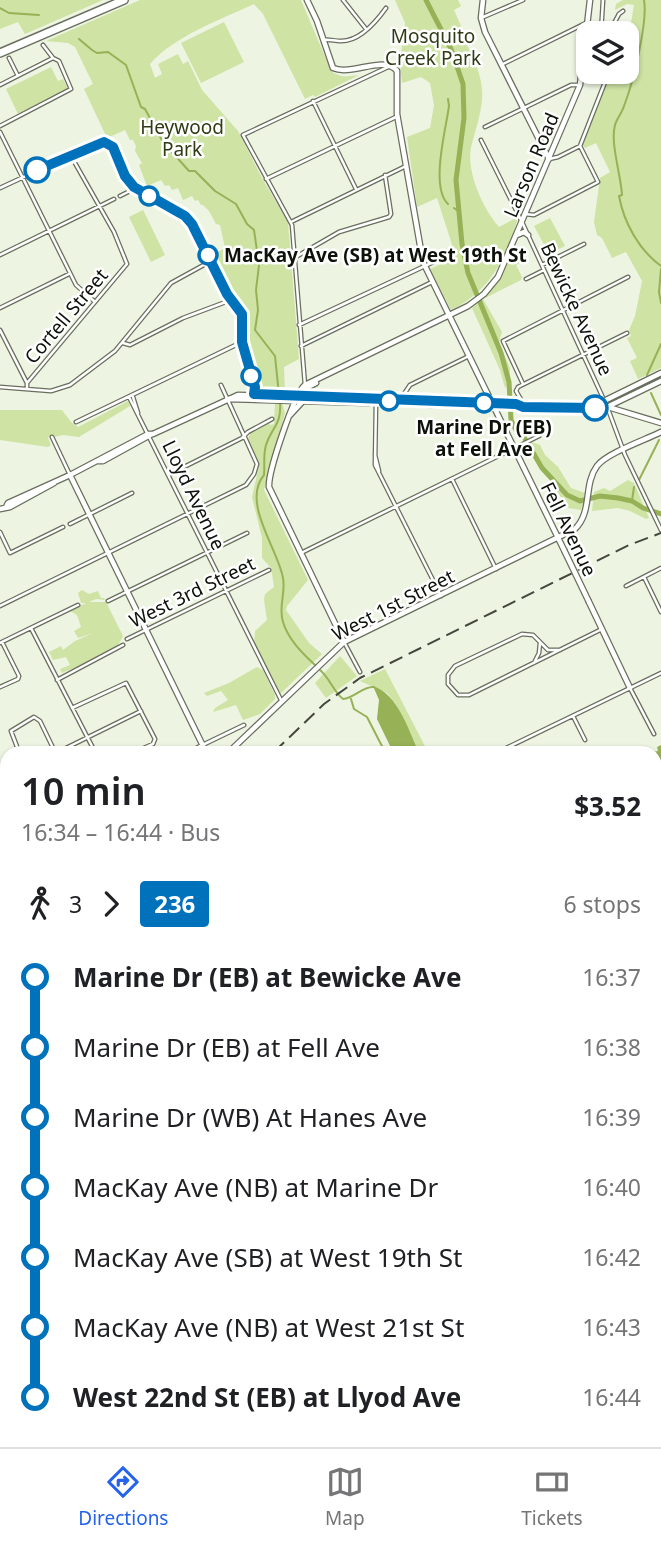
<!DOCTYPE html>
<html lang="en">
<head>
<meta charset="utf-8">
<style>
	body { margin:0; font-family:"Noto Sans",sans-serif; background:#f6f6f6; color:#202124; height:100vh; display:flex; flex-direction:column; font-size:26px; white-space:nowrap }
	* { box-sizing:border-box; margin:0 }
	p { font-size:23px; color:#757577 }
	.icon { flex:none; width:38px; height:38px; fill:none; stroke:currentColor; stroke-width:2; stroke-linecap:round; stroke-linejoin:round }
	.map { position:relative; flex:1; overflow:hidden }
	.panel { position:absolute; left:0px; top:746px; width:662px; height:702px; display:flex; flex-direction:column; background:#fff; border-radius:21px 21px 0 0; box-shadow:0 2px 5px #0004 }
	.panel>* { flex:none }
	.badge { padding:0 14px; border-radius:5px; font-size:24px; line-height:46px }
	.fabs { position:absolute; left:576px; top:21px; display:grid; gap:14px }
	.fabs a { display:grid; place-items:center; width:63px; height:63px; border-radius:14px; background:#fff; box-shadow:0 2px 5px #0004; font-size:35px }
	.map>.badge { position:absolute; translate:-50% -50%; box-shadow:0 0 0 4px #fff }
	.legs { display:flex; align-items:center; gap:10px; height:77px; padding:0 21px; font-size:23px }
	.legs p { margin-inline-start:auto }
	.head { display:flex; align-items:center; justify-content:space-between; height:119px; padding:0 21px }
	h1 { font-size:38px; font-weight:600; line-height:52px }
	ul { padding:0 21px; list-style:none }
	li { display:flex; align-items:center; gap:24px; height:70px; font-size:26px }
	li i { display:grid; place-items:center; width:10px; height:100%; margin:0 9px; background:currentColor }
	li i::after { content:''; width:18px; height:18px; margin:-9px; border:5px solid; border-radius:50%; background:#fff }
	li p { margin-inline-start:auto }
	li:first-child i { background:linear-gradient(#0000 50%,currentColor 0) }
	li:last-child i { background:linear-gradient(currentColor 50%,#0000 0) }
	.dock { display:flex; justify-content:space-around; align-items:center; height:98px; border-top:2px solid #e0e0e0; background:#fff; font-size:19px; color:#757577 }
	.dock a { display:grid; justify-items:center; gap:4px }
	.dock .on { color:#2563eb }
	.map>svg:first-child { display:block }
</style>
</head>
<body>
<div class="map">
<svg width="661" height="1447" viewBox="0 0 661 1447">
	<rect width="100%" height="100%" fill="#edf4e1"/>
	<path fill="#cee3a4" d="M 0,0 L 103,0 L 25,34 L 18,22 L 0,29 Z
		M 140,0 L 301,0 L 331,71 C 342,79 348,76 359,75 L 315,97 L 313,95 L 305,99 L 263,14 L 254,4 C 222,19 174,36 150,64 L 155,78 L 162,74 L 158,64 L 178,54 L 183,64 L 188,61 L 202,90 L 238,131 L 262,178 L 288,222 L 299,359 L 284,367 L 285,393 L 262,392 L 259,390 L 245,345 L 243,313 L 228,291 L 213,255 L 225,248 L 220,225 L 216,224 L 209,211 L 203,205 L 201,205 L 198,200 L 195,201 L 192,196 L 183,200 L 178,188 L 172,190 L 169,185 L 165,186 L 161,180 L 147,186 L 139,165 L 142,163 L 135,151 L 136,146 L 133,140 L 130,140 L 125,130 L 107,138 L 84,89 L 93,84 L 75,47 L 68,43 L 46,41 Z
		M 395,0 L 458,0 L 461,6 L 454,10 L 461,26 L 459,29 C 468,48 480,67 482,89 C 484,105 475,132 471,147 C 466,172 483,209 499,227 L 516,218 L 517,221 C 506,259 488,293 451,310 L 430,269 L 456,257 L 437,198 L 417,207 L 407,137 L 430,128 L 434,105 L 430,83 L 421,77 L 402,83 L 400,62 L 405,23 Z
		M 623,0 L 661,0 L 661,368 L 638,379 L 630,361 L 637,358 L 627,338 L 631,336 L 629,330 L 635,316 L 642,281 L 626,252 L 612,258 L 602,238 L 597,235 L 594,222 L 600,178 L 610,172 L 596,143 L 585,148 L 582,144 L 611,72 L 626,72 L 626,33 L 611,33 L 618,21 L 631,23 L 634,5 L 627,4 L 615,10 L 616,4 Z
		M 224,22 L 244,62 L 201,83 L 181,43 Z
		M 51,67 L 58,81 L 63,79 L 68,89 L 18,114 L 6,89 Z
		M 143,210 L 165,255 L 151,262 L 129,217 Z
		M 550,218 L 565,246 L 549,254 L 534,226 Z
		M 516,246 L 523,261 L 516,265 L 522,277 L 521,280 L 485,298 L 501,277 Z
		M 483,299 L 502,332 L 499,342 L 510,368 L 510,382 L 505,388 L 500,370 L 472,308 Z
		M 128,401 L 130,406 L 79,437 L 63,435 L 54,437 L 50,435 L 48,438 L 51,445 L 48,447 L 0,440 L 0,410 L 62,410 L 71,422 L 78,427 Z
		M 275,403 L 282,403 L 285,413 L 264,490 L 308,580 L 287,606 L 286,610 L 309,643 L 322,654 L 280,694 L 254,645 L 255,631 L 267,620 L 264,600 L 265,594 L 274,587 L 271,568 L 262,558 L 262,538 L 252,497 L 259,466 L 248,438 L 251,432 L 269,423 L 270,425 L 274,424 Z
		M 532,442 L 540,445 L 545,455 L 558,467 L 571,488 L 585,493 L 581,510 L 568,508 L 526,444 Z
		M 628,480 L 634,483 L 649,518 L 646,519 L 630,511 L 618,508 L 592,511 L 594,492 L 604,488 L 610,491 Z
		M 82,590 L 89,594 L 98,591 L 101,598 L 104,598 L 105,600 L 96,599 L 89,602 L 106,602 L 123,636 C 114,659 81,664 62,673 L 60,669 L 70,665 L 66,657 L 53,660 L 49,652 L 61,646 L 63,650 L 75,641 L 93,633 L 78,638 L 74,631 L 81,627 L 77,615 L 70,611 L 86,603 L 81,603 L 78,593 Z
		M 340,656 L 357,676 L 326,698 L 315,683 Z
		M 257,667 L 263,670 L 275,695 L 275,699 L 260,714 L 243,720 L 236,705 L 213,712 L 215,708 L 228,700 L 221,691 L 207,696 L 204,693 L 229,683 Z
		M 385,669 L 428,752 L 419,752 L 396,704 L 387,693 L 360,681 Z"/>
	<path fill="#96b156" d="M 373,686 C 399,695 408,730 419,752 L 393,752 L 377,719 L 379,700 Z
		M 661,745 L 661,1447 L 0,1447 L 0,1193 L 7,1188 L 7,1440 L 654,1440 L 653,752 L 658,751 L 657,747 Z"/>
	<g fill="none" stroke-linecap="round" stroke-linejoin="round">
		<path stroke="#96b156" stroke-width="2" d="M 644,0 C 648,22 633,83 624,106 C 622,113 617,118 615,125 C 610,143 621,175 622,195 L 619,196 C 624,223 639,250 661,266
			M 0,8 L 9,13 L 39,15
			M 79,39 L 92,50 L 97,53 L 108,52 L 126,65 L 141,107 L 145,109 L 163,142 L 189,171 L 195,171 L 215,191 L 236,204 L 247,224 L 254,230 L 259,265 L 256,290 L 258,310 L 255,330 L 275,356 L 279,395
			M 448,99 L 449,106 C 446,129 430,187 448,204
			M 454,208 L 458,211
			M 661,269 L 659,292 L 661,303
			M 647,375 L 661,344
			M 651,393 L 661,415
			M 280,400 C 282,426 272,426 266,445 C 263,455 265,464 264,475 C 241,502 278,549 283,578 C 286,593 278,607 283,622 C 288,639 302,653 315,665
			M 639,480 L 659,440
			M 632,501 L 634,487
			M 319,669 C 330,678 333,691 343,699 C 355,698 362,686 374,687
			M 351,699 L 354,709 L 367,717 L 385,752"/>
		<path stroke="#96b156" stroke-width="5" d="M 426,0 L 451,49 L 463,84 L 464,118 L 456,180 L 462,244 L 468,273 L 501,353 L 509,382 L 511,420 L 516,430 L 524,437 L 542,468 L 567,495 L 580,501 L 600,496 L 618,498 L 632,501 L 643,508 L 661,514"/>
		<path stroke="#333e18" stroke-width="2" stroke-dasharray="9 7" stroke-linecap="butt" d="M 0,1376 L 7,1377
			M 532,1440 L 547,1447"/>
		<g stroke="#696e5e" stroke-width="5">
			<path id="street" d="M 343,0 L 366,29
				M 481,18 L 523,0
				M 601,33 L 603,0
				M 609,33 L 619,14 L 623,11
				M 323,40 C 330,39 334,41 340,41 C 359,42 376,22 386,8
				M 9,58 L 18,76
				M 501,65 L 586,23
				M 0,85 L 53,58
				M 313,101 L 356,189
				M 0,126 L 71,89 L 59,61 L 53,58 L 43,45
				M 485,127 L 571,85 L 580,85
				M 0,132 L 76,285 L 95,302
				M 481,140 L 522,222 L 604,400
				M 549,159 L 558,157 L 580,146
				M 266,179 L 398,116
				M 0,188 L 99,142 L 110,144 L 125,176 L 134,187 L 180,213 L 192,224 L 227,294 L 242,314 L 242,342 L 255,387 L 254,395
				M 120,196 L 136,188
				M 525,214 L 534,215 L 598,182 L 580,146 L 609,72
				M 291,222 L 406,166
				M 0,255 L 114,199
				M 294,258 L 339,232 L 389,217 L 391,214 L 385,175
				M 542,265 L 584,244
				M 526,279 L 544,270
				M 0,308 L 69,274
				M 299,325 L 444,257
				M 0,330 L 27,383 L 27,389
				M 123,343 L 130,345 L 183,318 L 231,300
				M 301,346 L 432,282
				M 27,383 L 127,264 L 114,232 L 71,156
				M 523,384 L 503,341 L 628,277
				M 305,385 L 292,225 L 243,135 L 388,67
				M 0,387 L 51,391 L 70,385 L 115,351 L 171,283 L 211,261
				M 129,397 L 281,700
				M 133,397 L 138,413
				M 400,400 L 410,385 L 469,356
				M 376,402 L 375,465 L 441,596
				M 523,403 L 516,391 L 518,387 L 627,333
				M 608,409 L 625,455 L 661,530
				M 76,422 L 242,342
				M 52,437 L 70,475
				M 375,455 L 379,471
				M 168,475 L 242,438 L 248,432 L 272,419
				M 452,479 L 496,569
				M 70,524 L 132,493
				M 0,532 L 10,553 L 63,527
				M 301,553 L 539,436
				M 644,577 L 661,612
				M 626,586 L 661,568
				M 108,601 L 247,533
				M 0,606 L 246,485 L 254,474 L 257,464 L 221,385
				M 31,628 L 95,752
				M 127,639 L 269,570
				M 344,642 L 360,672
				M 0,643 L 78,605
				M 560,650 L 548,650 L 533,635 L 522,634 L 455,666 L 448,675 L 448,684 L 458,695 L 469,695 L 600,630
				M 534,663 L 539,653 L 540,643
				M 57,680 L 123,645
				M 0,687 L 18,679 L 19,676 L 2,642
				M 630,688 L 654,734
				M 72,708 L 126,683 L 155,739 L 153,744 L 135,752
				M 573,716 L 585,740
				M 19,752 L 11,731 L 34,717 L 40,721 L 55,752
				M 58,752 L 141,711
				M 188,752 L 244,725
				M 498,752 L 661,673
				M 0,781 L 7,778
				M 0,787 L 7,801
				M 0,843 L 7,840"/>
		</g>
		<g stroke="#696e5e" stroke-width="7">
			<path id="secondary" d="M 307,0 L 317,21 L 333,68 C 352,76 384,55 397,71 L 397,114 L 423,262 L 564,550
				M 483,0 L 481,18 L 485,32 L 549,159
				M 517,235 L 524,232 L 528,235
				M 298,397 L 306,388 L 316,383
				M 227,399 L 369,403 L 375,401
				M 405,401 L 459,403
				M 517,405 L 523,407 L 607,407 L 661,381
				M 608,407 L 661,423
				M 290,415 L 303,401
				M 98,461 L 103,461 L 152,434
				M 70,475 L 206,752
				M 6,507 L 8,503 L 70,475 L 148,434 L 153,434 L 238,395 L 370,398 L 431,405 L 461,403 L 591,404 L 604,401 L 661,373
				M 0,509 L 10,507 L 54,483
				M 589,602 L 630,688
				M 344,642 L 269,487 C 268,472 294,394 305,385 L 468,306 L 484,294 L 498,277 L 580,85 L 590,0
				M 229,752 L 344,642 L 575,529 C 593,511 583,485 597,466 C 607,453 645,440 661,432
				M 0,897 L 7,894"/>
		</g>
		<g stroke="#696e5e" stroke-width="10">
			<path id="highway" d="M 0,53 L 124,0"/>
		</g>
		<use href="#street" stroke="#fff" stroke-width="2.5"/>
		<use href="#secondary" stroke="#fff" stroke-width="4.5"/>
		<use href="#highway" stroke="#fff" stroke-width="7"/>
		<path stroke="#43473d" stroke-width="2" stroke-dasharray="14 7" stroke-linecap="butt" d="M 274,752 L 324,704 L 360,678 L 629,545 L 661,533
			M 0,961 L 7,958"/>
		<g stroke="#696e5e" stroke-width="7" stroke-linecap="butt">
			<path id="secondary-bridge" d="M 564,550 L 589,602"/>
		</g>
		<use href="#secondary-bridge" stroke="#fff" stroke-width="4.5"/>
	</g>
	<g fill="none" stroke-linecap="round" stroke-linejoin="round">
		<g stroke="#fff" stroke-width="16">
			<path id="line-1" d="M 37,170 L 104,142 L 113,147 L 125,176 L 134,187 L 185,216 L 192,224 L 227,294 L 242,314 L 242,342 L 255,387 L 254,394 L 516,404 L 523,407 L 595,408"/>
		</g>
		<use href="#line-1" stroke="#0072bc" stroke-width="10"/>
	</g>
	<g fill="#fff" stroke="#0072bc" stroke-width="3.5">
		<circle cx="37" cy="170" r="12"/>
		<circle cx="149" cy="196" r="9"/>
		<circle cx="208" cy="255" r="9"/>
		<circle cx="251" cy="376" r="9"/>
		<circle cx="389" cy="401" r="9"/>
		<circle cx="484" cy="403" r="9"/>
		<circle cx="595" cy="408" r="12"/>
	</g>
	<g text-anchor="middle" dominant-baseline="central" stroke-width="5" stroke-linejoin="round" paint-order="stroke">
		<g font-size="19" fill="#303b15" stroke="#fff">
			<text x="433" y="36">Mosquito<tspan x="433" dy="22">Creek Park</tspan></text>
			<text x="182" y="127">Heywood<tspan x="182" dy="22">Park</tspan></text>
		</g>
		<g font-size="19" fill="#0e110a" stroke="#fff">
			<text transform="translate(531 165) rotate(-67)">Larson Road</text>
			<text transform="translate(577 309) rotate(65)">Bewicke Avenue</text>
			<text transform="translate(66 316) rotate(-50)">Cortell Street</text>
			<text transform="translate(194 495) rotate(64)">Lloyd Avenue</text>
			<text transform="translate(569 529) rotate(64)">Fell Avenue</text>
			<text transform="translate(192 592) rotate(-26)">West 3rd Street</text>
			<text transform="translate(393 605) rotate(-27)">West 1st Street</text>
		</g>
		<g font-size="19" font-weight="bold" fill="#0e110a" stroke="#fff" text-anchor="start">
			<text x="224" y="255">MacKay Ave (SB) at West 19th St</text>
			<text x="484" y="427" text-anchor="middle">Marine Dr (EB)<tspan x="484" dy="22">at Fell Ave</tspan></text>
		</g>
	</g>
</svg>
<div class="fabs">
<a><svg class="icon" aria-label="layers" viewBox="0 0 24 24"><path d="M12 4l9 5-9 5-9-5zM3 14l9 5 9-5"/></svg></a>
</div>
<section class="panel">
<div class="head"><div><h1>10 min</h1><p>16:34 – 16:44 · Bus</p></div><b>$3.52</b></div>
<div class="legs"><svg class="icon" aria-label="walk" viewBox="0 0 24 24"><circle cx="13" cy="4" r="2"/><path d="M13 8l-2 6 4 7M11 14l-3 7M7 12l3-4h3l4 4"/></svg>3<svg class="icon" aria-label="forward" viewBox="0 0 24 24"><path d="M9 5l7 7-7 7"/></svg><b class="badge" style="background:#0072bc;color:#fff">236</b><p>6 stops</p></div>
<ul>
<li><i style="color:#0072bc"></i><b>Marine Dr (EB) at Bewicke Ave</b><p>16:37</p></li>
<li><i style="color:#0072bc"></i><span>Marine Dr (EB) at Fell Ave</span><p>16:38</p></li>
<li><i style="color:#0072bc"></i><span>Marine Dr (WB) At Hanes Ave</span><p>16:39</p></li>
<li><i style="color:#0072bc"></i><span>MacKay Ave (NB) at Marine Dr</span><p>16:40</p></li>
<li><i style="color:#0072bc"></i><span>MacKay Ave (SB) at West 19th St</span><p>16:42</p></li>
<li><i style="color:#0072bc"></i><span>MacKay Ave (NB) at West 21st St</span><p>16:43</p></li>
<li><i style="color:#0072bc"></i><b>West 22nd St (EB) at Llyod Ave</b><p>16:44</p></li>
</ul>
</section>
</div>
<nav class="dock">
<a class="on"><svg class="icon" aria-label="directions" viewBox="0 0 24 24"><path d="M12 3l9 9-9 9-9-9zM9 14v-3h6M13 9l2 2-2 2"/></svg>Directions</a>
<a><svg class="icon" aria-label="map" viewBox="0 0 24 24"><path d="M3 6l6-2 6 2 6-2v14l-6 2-6-2-6 2zM9 4v14M15 6v14"/></svg>Map</a>
<a><svg class="icon" aria-label="tickets" viewBox="0 0 24 24"><path d="M3 7h18v10H3zM15 7v10"/></svg>Tickets</a>
</nav>
</body>
</html>
